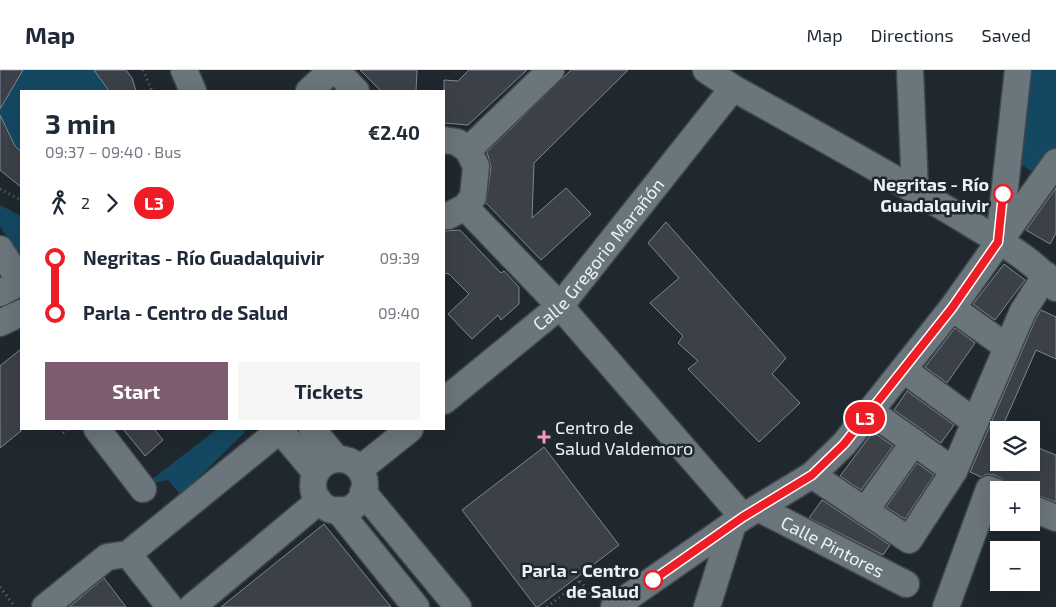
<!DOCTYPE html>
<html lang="en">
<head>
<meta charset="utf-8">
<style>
	body { margin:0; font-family:"Exo 2",sans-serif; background:#f6f6f7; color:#1f2937; height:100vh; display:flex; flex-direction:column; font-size:19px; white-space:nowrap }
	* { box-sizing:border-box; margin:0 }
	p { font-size:16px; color:#747a83 }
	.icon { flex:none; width:28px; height:28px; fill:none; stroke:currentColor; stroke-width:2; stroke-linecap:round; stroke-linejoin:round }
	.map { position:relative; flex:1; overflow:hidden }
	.sheet { position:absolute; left:20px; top:20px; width:425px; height:340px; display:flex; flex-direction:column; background:#fff; border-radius:0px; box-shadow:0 5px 20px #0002 }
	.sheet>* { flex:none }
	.badge { padding:0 10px; border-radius:16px; font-size:18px; line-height:32px }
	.controls { position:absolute; left:990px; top:351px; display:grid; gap:10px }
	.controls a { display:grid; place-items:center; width:50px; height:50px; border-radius:0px; background:#fff; box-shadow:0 5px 20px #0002; font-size:25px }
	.map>.badge { position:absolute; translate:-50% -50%; box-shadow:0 0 0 2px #fff }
	.legs { display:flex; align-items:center; gap:8px; height:55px; padding:0 25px; font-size:16px }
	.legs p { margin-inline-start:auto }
	.head { display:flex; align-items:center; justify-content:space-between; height:85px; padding:0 25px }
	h1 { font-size:28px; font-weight:700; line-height:38px }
	.primary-button { display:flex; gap:10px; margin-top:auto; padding:10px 25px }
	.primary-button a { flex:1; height:58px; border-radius:0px; background:#7d5c70; color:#fff; font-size:20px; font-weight:700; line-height:58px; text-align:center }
	.primary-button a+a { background:#f6f6f7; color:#1f2937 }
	ul { padding:0 25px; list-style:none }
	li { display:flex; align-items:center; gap:18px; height:55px; font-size:19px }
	li i { display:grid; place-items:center; width:8px; height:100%; margin:0 6px; background:currentColor }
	li i::after { content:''; width:12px; height:12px; margin:-6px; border:4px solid; border-radius:50%; background:#fff }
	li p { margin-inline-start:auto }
	li:first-child i { background:linear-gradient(#0000 50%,currentColor 0) }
	li:last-child i { background:linear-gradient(currentColor 50%,#0000 0) }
	header { display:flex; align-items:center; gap:30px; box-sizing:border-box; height:70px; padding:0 25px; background:#fff; border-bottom:1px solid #e0e1e3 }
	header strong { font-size:24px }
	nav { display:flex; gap:28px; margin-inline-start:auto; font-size:18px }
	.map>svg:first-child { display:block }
</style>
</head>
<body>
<header>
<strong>Map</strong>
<nav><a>Map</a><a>Directions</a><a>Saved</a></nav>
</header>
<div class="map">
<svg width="1056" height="537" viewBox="0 0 1056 537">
	<rect width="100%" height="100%" fill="#1f282e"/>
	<path fill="#144862" d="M 0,0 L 126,0 L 132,8 L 136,21 L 21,21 L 21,116 L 0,100 Z
		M 1023,0 L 1056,0 L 1056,85 L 1041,107 L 1012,89 Z
		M 0,135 L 21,146 L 21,182 L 19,183 L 0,157 Z
		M 217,359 L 242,359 L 245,362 L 181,425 L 168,410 L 146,414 Z"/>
	<path fill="#3b4049" stroke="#808791" d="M 0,0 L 23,0 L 0,39 Z
		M 94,0 L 126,0 L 132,8 L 136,21 L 109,21 Z
		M 360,0 L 417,0 L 416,21 L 381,21 Z
		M 469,0 L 527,0 L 468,55 L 444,53 L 444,10 L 458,11 Z
		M 571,0 L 628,0 L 534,93 L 532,148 L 566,118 L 591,144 L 541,190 L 486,133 L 491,97 L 487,82 Z
		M 0,45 L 15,76 L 21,82 L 21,117 L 0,100 Z
		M 1056,118 L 1056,163 L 1050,174 L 1026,160 Z
		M 666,152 L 786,288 L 772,304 L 800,333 L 759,372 L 688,299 L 698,291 L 678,273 L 683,266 L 650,233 L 679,208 L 648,173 Z
		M 460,160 L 501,203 L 504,201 L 519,217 L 519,234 L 501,250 L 498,245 L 472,269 L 448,244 L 469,224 L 449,204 L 444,203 L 444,161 Z
		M 1004,194 L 1025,210 L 995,250 L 973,234 Z
		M 1041,240 L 1056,247 L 1056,289 L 1036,280 L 1001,360 L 999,360 L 999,392 L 1031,392 L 1031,375 L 1056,385 L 1056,432 L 1031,423 L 1031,420 L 1014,420 L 1010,413 L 995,405 L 987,404 L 981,407 L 970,402 L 1036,248 Z
		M 955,258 L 975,273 L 947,313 L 925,297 Z
		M 21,279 L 21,361 L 0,378 L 0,296 Z
		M 907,321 L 954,355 L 941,373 L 894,340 Z
		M 123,359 L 154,359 L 163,370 L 145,386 Z
		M 873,362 L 893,376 L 861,420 L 840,406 Z
		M 544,377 L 619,475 L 538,537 L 536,537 L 462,440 Z
		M 917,393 L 934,405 L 905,449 L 886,437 Z
		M 822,430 L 890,475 L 883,485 L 809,448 Z
		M 324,454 L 391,537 L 221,537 Z
		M 104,508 L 126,537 L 69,537 Z"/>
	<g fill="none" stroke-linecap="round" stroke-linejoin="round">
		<g stroke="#3e474b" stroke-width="29">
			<g id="minor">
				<path d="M 184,0 L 193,21"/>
				<path d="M 336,0 L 356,21"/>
				<path d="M 706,0 L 733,18 C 812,62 891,105 968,152 C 998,171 1034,189 1056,218"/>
				<path d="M 910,0 L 915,120"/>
				<path d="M 309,21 L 332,0"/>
				<path d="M 444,70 L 457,72 L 468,80 L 476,96 L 473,127 L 465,137 L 448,146 L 444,146"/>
				<path d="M 468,80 L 551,0"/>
				<path d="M 465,137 L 560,236 L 743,447"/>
				<path d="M 999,171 L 1018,0"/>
				<path d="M 0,179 L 21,213"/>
				<path d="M 0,223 L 21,212"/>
				<path d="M 952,238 L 1007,277"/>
				<path d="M 0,253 L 21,243"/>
				<path d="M 904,300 L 975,352"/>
				<path id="s1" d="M 444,331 L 560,236 L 733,18"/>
				<path d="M 870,341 L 954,401"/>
				<path d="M 97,359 L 143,419"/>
				<path d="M 279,359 L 316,403"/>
				<path d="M 312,359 L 337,389"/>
				<circle cx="339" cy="415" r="26"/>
				<path d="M 360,399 L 410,359"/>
				<path d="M 812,405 L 909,470 L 954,401 L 1023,241 L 1046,205"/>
				<path d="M 363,422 L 458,537"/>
				<path id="s2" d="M 758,438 L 906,514"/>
				<path d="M 1031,438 L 1056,448"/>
				<path d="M 338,440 L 416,537"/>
				<path d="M 865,441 L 914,372"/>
				<path d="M 128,484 L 170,537"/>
				<path d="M 45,537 L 107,487 L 128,484 L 280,360"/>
				<path d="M 192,537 L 319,431"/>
				<path d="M 614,537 L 743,447 L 812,405 L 844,374 L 952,238 L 1056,92"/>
				<path d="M 707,537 L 733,454"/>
				<path d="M 946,537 L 989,419 L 999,423"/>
			</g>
		</g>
		<path stroke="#646d72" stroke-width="3" stroke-dasharray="1 4" stroke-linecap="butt" d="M 143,0 L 152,21
			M 0,119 L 21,130
			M 63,363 L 68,359
			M 577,507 L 593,528
			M 0,517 L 15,537
			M 547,537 L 580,511"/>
		<use href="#minor" stroke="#6a757c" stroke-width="26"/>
	</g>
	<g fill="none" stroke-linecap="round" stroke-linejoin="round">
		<g stroke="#fff" stroke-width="11">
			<path id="line-1" d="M 653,510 L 743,447 L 812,405 L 844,374 L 952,238 L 998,172 L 1003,124"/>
		</g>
		<use href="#line-1" stroke="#ee1c25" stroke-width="8"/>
	</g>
	<g fill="#fff" stroke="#ee1c25" stroke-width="2.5">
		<circle cx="1003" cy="124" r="9"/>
		<circle cx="653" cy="510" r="9"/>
	</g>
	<path fill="#f09ab6" stroke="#1f282e" stroke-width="2" d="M541.5 359.5h5v5h5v5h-5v5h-5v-5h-5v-5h5z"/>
	<g text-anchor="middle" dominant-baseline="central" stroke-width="5" stroke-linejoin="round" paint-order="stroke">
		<g font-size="18" font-weight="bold" fill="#eaf1f4" stroke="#1f282e" text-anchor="end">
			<text x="989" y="114">Negritas - Río<tspan x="989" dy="21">Guadalquivir</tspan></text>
			<text x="639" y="500">Parla - Centro<tspan x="639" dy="21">de Salud</tspan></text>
		</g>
		<g font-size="18" fill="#eaf1f4" stroke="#1f282e">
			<text stroke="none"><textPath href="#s1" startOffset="214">Calle Gregorio Marañón</textPath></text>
			<text stroke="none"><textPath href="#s2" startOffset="84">Calle Pintores</textPath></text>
		</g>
		<g font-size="18" fill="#eaf1f4" stroke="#1f282e" text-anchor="start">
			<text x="555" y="357">Centro de<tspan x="555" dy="21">Salud Valdemoro</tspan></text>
		</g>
	</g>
</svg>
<div class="controls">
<a><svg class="icon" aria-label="layers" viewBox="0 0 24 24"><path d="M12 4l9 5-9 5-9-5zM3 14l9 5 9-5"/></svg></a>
<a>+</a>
<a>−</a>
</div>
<b class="badge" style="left:865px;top:348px;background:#ee1c25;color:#fff">L3</b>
<section class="sheet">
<div class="head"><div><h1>3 min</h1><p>09:37 – 09:40 · Bus</p></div><b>€2.40</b></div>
<div class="legs"><svg class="icon" aria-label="walk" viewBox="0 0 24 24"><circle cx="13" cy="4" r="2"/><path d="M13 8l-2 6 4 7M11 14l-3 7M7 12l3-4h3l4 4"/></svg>2<svg class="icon" aria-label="forward" viewBox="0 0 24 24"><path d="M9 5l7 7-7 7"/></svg><b class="badge" style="background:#ee1c25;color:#fff">L3</b></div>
<ul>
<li><i style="color:#ee1c25"></i><b>Negritas - Río Guadalquivir</b><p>09:39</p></li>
<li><i style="color:#ee1c25"></i><b>Parla - Centro de Salud</b><p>09:40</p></li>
</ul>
<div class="primary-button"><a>Start</a><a>Tickets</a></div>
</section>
</div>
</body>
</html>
